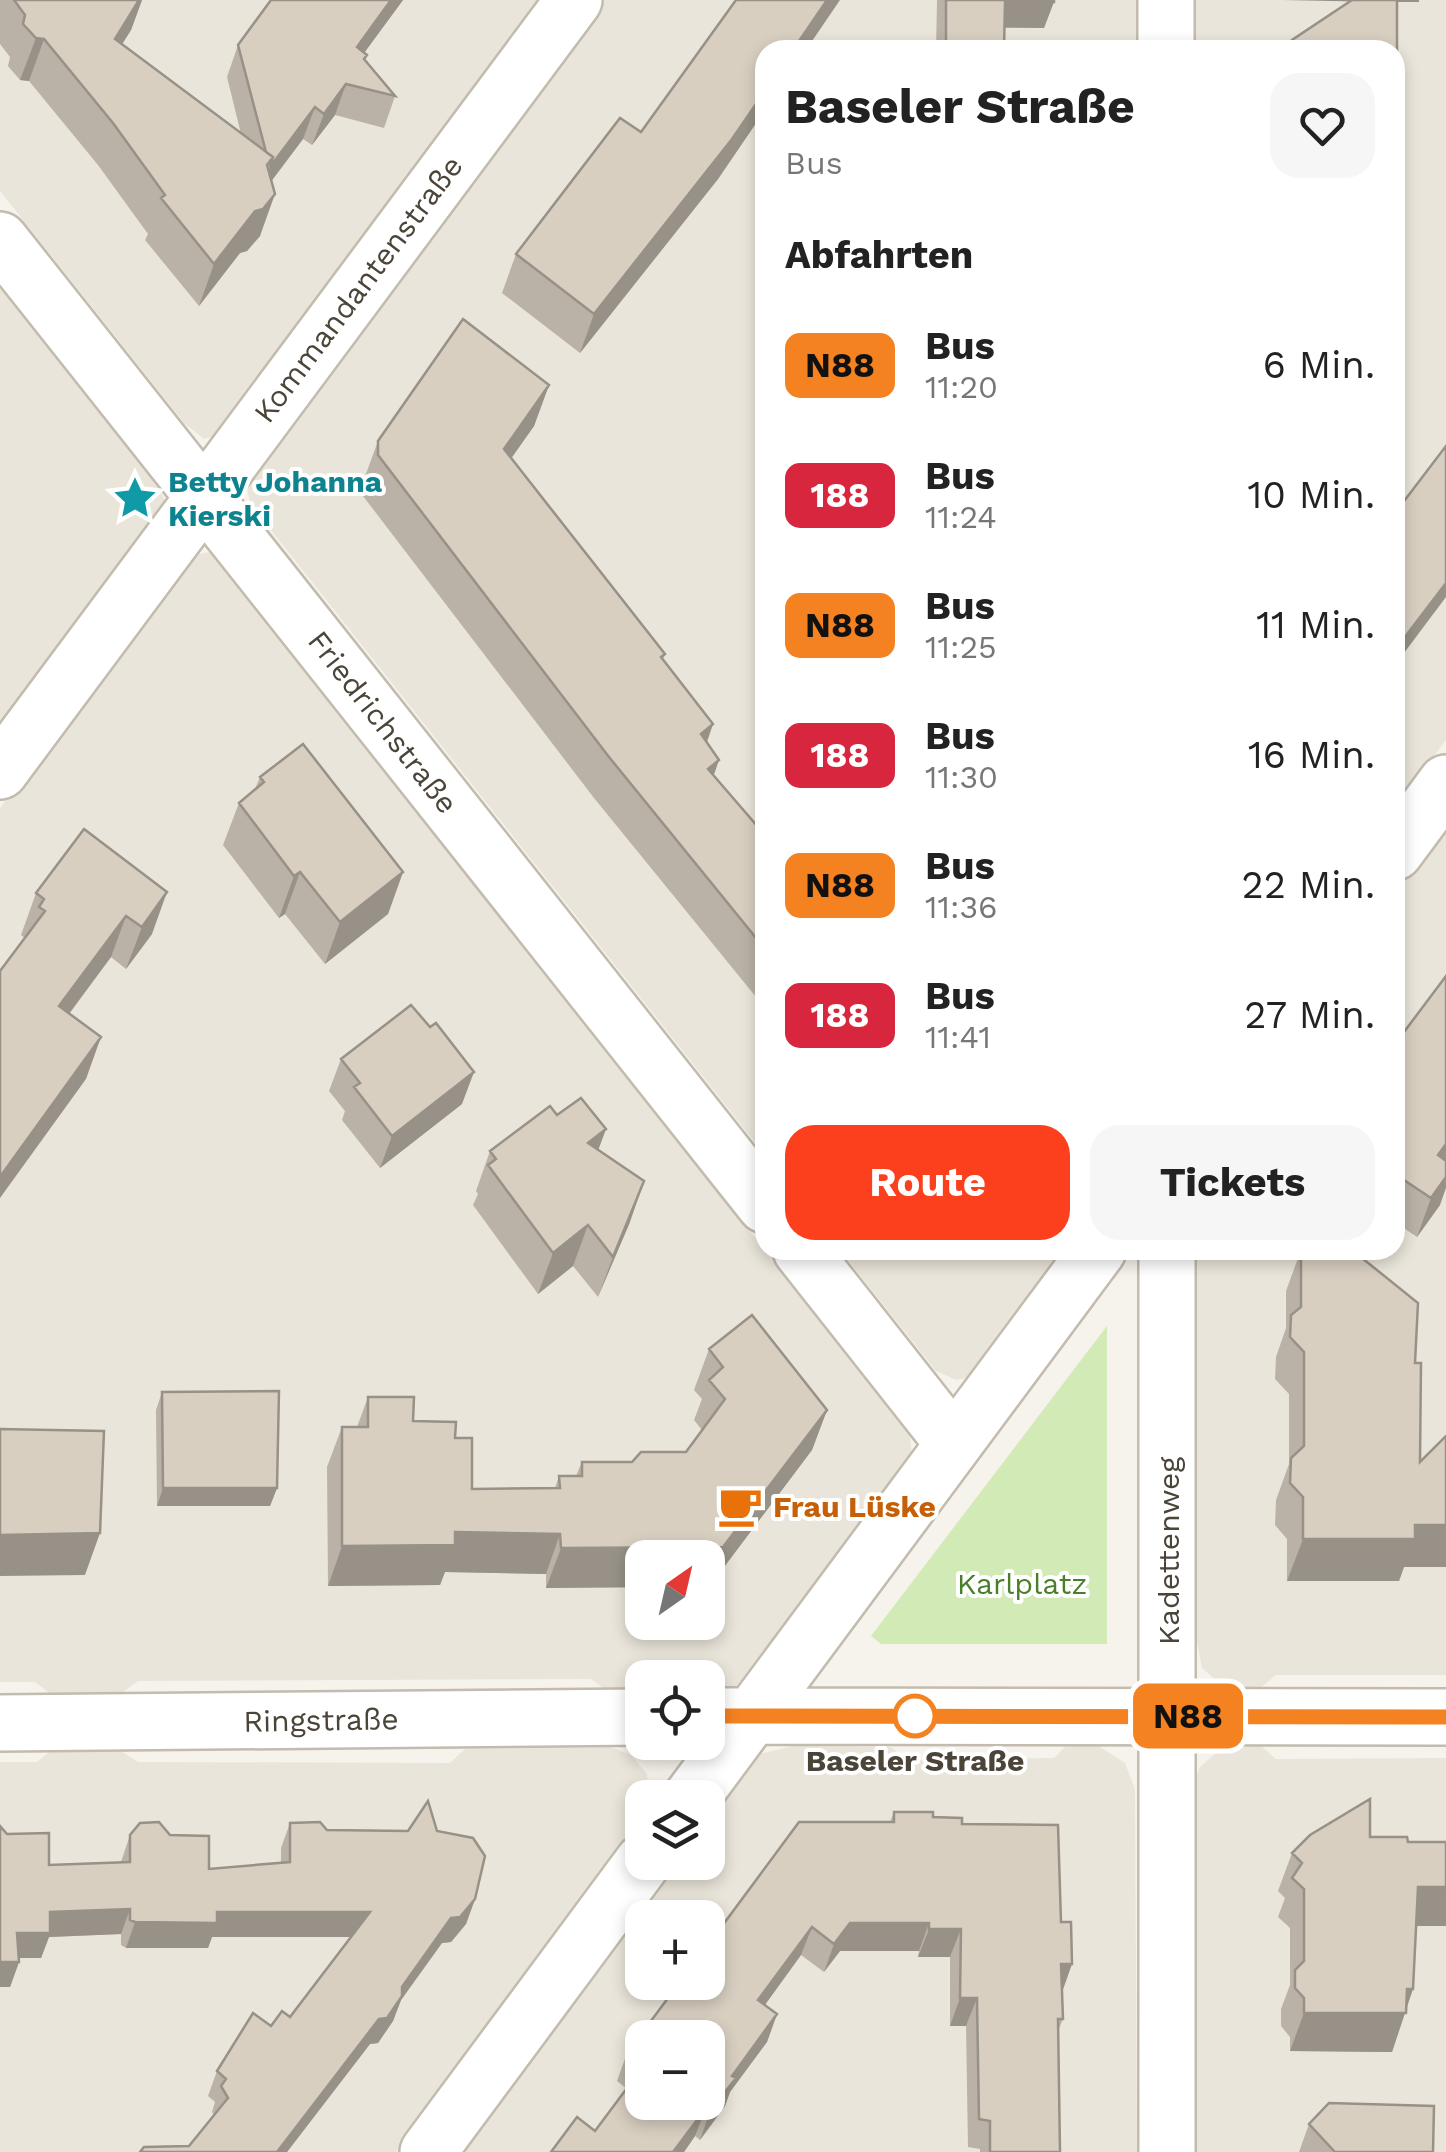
<!DOCTYPE html>
<html lang="de">
<head>
<meta charset="utf-8">
<style>
	body { margin:0; font-family:"Work Sans",sans-serif; background:#f6f6f6; color:#222; height:100vh; display:flex; flex-direction:column; font-size:38px; white-space:nowrap }
	* { box-sizing:border-box; margin:0 }
	p { font-size:32px; color:#767676 }
	.icon { flex:none; width:55px; height:55px; fill:none; stroke:currentColor; stroke-width:2; stroke-linecap:round; stroke-linejoin:round }
	.map { position:relative; flex:1; overflow:hidden }
	.sheet { position:absolute; left:755px; top:40px; width:650px; height:1220px; display:flex; flex-direction:column; background:#fff; border-radius:30px; box-shadow:0 5px 15px #0003 }
	.sheet>* { flex:none }
	.badge { padding:0 20px; border-radius:15px; font-size:35px; line-height:65px }
	.needle { width:65px; rotate:34deg }
	.fabs { position:absolute; left:625px; top:1540px; display:grid; gap:20px }
	.fabs a { display:grid; place-items:center; width:100px; height:100px; border-radius:20px; background:#fff; box-shadow:0 5px 15px #0003; font-size:50px }
	.map>.badge { position:absolute; translate:-50% -50%; box-shadow:0 0 0 5px #fff }
	h2 { padding:0 30px; font-size:38px; line-height:90px }
	.round { display:grid; place-items:center; flex:none; width:105px; height:105px; border-radius:30px; background:#f6f6f6 }
	.overview { display:flex; align-items:center; justify-content:space-between; height:170px; padding:0 30px }
	h1 { font-size:48px; font-weight:700; line-height:75px }
	.action { display:flex; gap:20px; margin-top:auto; padding:20px 30px }
	.action a { flex:1; height:115px; border-radius:30px; background:#fc3f1d; color:#fff; font-size:40px; font-weight:700; line-height:115px; text-align:center }
	.action a+a { background:#f6f6f6; color:#222 }
	ul { padding:0; list-style:none }
	li { display:flex; align-items:center; gap:30px; height:130px; padding:0 30px }
	li div { flex:1 }
	li b { display:block; font-size:38px }
	li em { font-style:normal }
	li .badge { min-width:110px; font-weight:700; text-align:center }
	.map>svg:first-child { display:block }
</style>
</head>
<body>
<div class="map">
<svg width="1446" height="2152" viewBox="0 0 1446 2152">
	<rect width="100%" height="100%" fill="#f6f3ec"/>
	<path fill="#eae5da" fill-rule="evenodd" d="M 0,0 L 544,0 L 222,434 L 204,439 L 184,423 L 0,191 Z
		M 600,0 L 1140,0 L 1140,50 L 765,50 L 765,1155 L 251,505 L 247,489 L 247,476 Z
		M 1191,0 L 1446,0 L 1446,740 L 1395,808 L 1395,50 L 1191,50 Z
		M 0,283 L 150,471 L 165,501 L 162,516 L 0,732 Z
		M 209,552 L 226,567 L 910,1434 L 912,1458 L 756,1669 L 736,1686 L 708,1692 L 708,1678 L 642,1678 L 642,1693 L 609,1693 L 591,1679 L 138,1681 L 119,1695 L 52,1695 L 35,1682 L 0,1682 L 0,808 L 188,557 ZM 642,1558 L 708,1558 L 708,1622 L 642,1622 Z
		M 1446,818 L 1446,1675 L 1276,1675 L 1259,1689 L 1225,1688 L 1202,1668 L 1193,1623 L 1193,1250 L 1395,1250 L 1395,887 Z
		M 840,1250 L 1067,1250 L 971,1377 L 956,1380 L 936,1371 Z
		M 1259,1744 L 1276,1759 L 1446,1758 L 1446,2152 L 1194,2152 L 1194,1782 L 1200,1767 L 1215,1754 Z
		M 1097,1745 L 1125,1763 L 1135,1789 L 1137,2152 L 454,2152 L 669,1863 L 708,1862 L 708,1811 L 756,1755 L 793,1746 L 891,1747 L 906,1760 L 1054,1758 L 1066,1746 ZM 642,1918 L 708,1918 L 708,1982 L 642,1982 ZM 642,2038 L 708,2038 L 708,2102 L 642,2102 Z
		M 611,1747 L 631,1755 L 647,1774 L 649,1797 L 642,1798 L 639,1824 L 396,2152 L 0,2152 L 0,1762 L 37,1762 L 53,1749 L 118,1749 L 138,1762 L 450,1763 L 465,1749 Z"/>
	<path fill="#d2eab5" d="M 1107,1326 L 1107,1644 L 881,1644 L 871,1636 Z"/>
	<g fill="none" stroke-linecap="round" stroke-linejoin="round">
		<g stroke="#c2bbae" stroke-width="60">
			<path id="minor" d="M 1166,0 L 1166,50
				M 0,240 L 765,1205
				M 0,771 L 574,0
				M 1395,852 L 1446,783
				M 801,1250 L 954,1444
				M 1167,1250 L 1167,2152
				M 708,1716 L 1446,1717
				M 0,1723 L 642,1717
				M 691,1798 L 1098,1250
				M 428,2152 L 643,1862"/>
		</g>
		<use href="#minor" stroke="#fff" stroke-width="55"/>
	</g>
	<path fill="#bab2a6" fill-rule="evenodd" d="M 0,0 L 142,0 L 131,30 L 122,44 L 241,134 L 227,77 L 238,45 L 271,0 L 403,0 L 364,53 L 367,55 L 365,60 L 395,96 L 384,128 L 335,115 L 312,145 L 303,139 L 271,181 L 260,236 L 247,251 L 240,253 L 199,306 L 145,240 L 148,234 L 98,165 L 29,81 L 20,80 L 8,66 L 10,57 L 0,44 Z
		M 937,0 L 1054,0 L 1044,28 L 1004,28 L 1004,50 L 936,50 Z
		M 765,50 L 765,110 L 718,179 L 580,353 L 502,293 L 516,254 L 641,132 Z
		M 549,385 L 534,426 L 511,458 L 665,654 L 663,660 L 713,724 L 707,743 L 714,775 L 765,835 L 765,1008 L 594,798 L 363,496 L 363,482 L 378,441 Z
		M 260,777 L 403,872 L 388,914 L 325,964 L 285,914 L 279,918 L 223,845 L 239,803 L 255,789 Z
		M 84,829 L 152,934 L 126,969 L 111,957 L 70,1013 L 86,1079 L 25,938 L 21,935 L 36,893 Z
		M 1395,1044 L 1440,1205 L 1417,1237 L 1395,1222 Z
		M 341,1059 L 462,1104 L 380,1168 L 342,1120 L 345,1111 L 329,1091 Z
		M 557,1115 L 606,1129 L 598,1150 L 630,1222 L 598,1297 L 573,1266 L 538,1294 L 473,1205 L 478,1194 L 476,1191 L 490,1151 Z
		M 1301,1250 L 1415,1363 L 1420,1462 L 1446,1436 L 1446,1567 L 1404,1567 L 1399,1581 L 1287,1581 L 1287,1539 L 1275,1525 L 1276,1500 L 1289,1464 L 1289,1394 L 1275,1379 L 1276,1357 L 1286,1328 L 1286,1291 Z
		M 709,1349 L 827,1410 L 812,1450 L 709,1587 L 546,1588 L 546,1574 L 445,1572 L 440,1585 L 328,1586 L 327,1467 L 342,1427 L 357,1427 L 368,1397 L 413,1421 L 455,1438 L 472,1489 L 555,1488 L 559,1476 L 576,1476 L 582,1462 L 632,1462 L 686,1452 L 702,1430 L 694,1420 L 702,1399 L 694,1390 Z
		M 162,1392 L 277,1488 L 270,1506 L 157,1506 L 156,1410 Z
		M 894,1812 L 933,1812 L 933,1817 L 962,1818 L 962,1824 L 1058,1825 L 1061,1922 L 1071,1922 L 1072,1964 L 1062,1992 L 1063,2019 L 1058,2031 L 1060,2152 L 980,2152 L 980,2149 L 968,2147 L 966,2026 L 950,2026 L 950,1957 L 918,1957 L 919,1951 L 840,1951 L 824,1972 L 801,1955 L 765,2005 L 777,2014 L 767,2042 L 730,2092 L 725,2106 L 700,2140 L 695,2136 L 684,2152 L 551,2152 L 577,2117 L 595,2131 L 627,2089 L 617,2081 L 627,2053 L 680,1982 L 708,1982 L 708,1945 L 799,1822 L 890,1822 ZM 642,2038 L 708,2038 L 708,2102 L 642,2102 Z
		M 290,1823 L 327,1830 L 437,1831 L 475,1899 L 466,1924 L 451,1942 L 442,1943 L 401,2000 L 393,2021 L 378,2043 L 370,2044 L 287,2152 L 140,2152 L 189,2146 L 214,2115 L 212,2112 L 215,2102 L 208,2096 L 217,2071 L 271,2026 L 290,2017 L 351,1937 L 212,1937 L 208,1948 L 126,1948 L 121,1945 L 121,1934 L 49,1937 L 41,1958 L 18,1958 L 19,1962 L 10,1987 L 0,1987 L 0,1826 L 7,1834 L 49,1865 L 121,1862 L 130,1835 L 170,1835 L 209,1869 L 281,1862 L 281,1848 Z
		M 1370,1837 L 1408,1842 L 1446,1842 L 1446,1926 L 1416,1926 L 1406,2009 L 1392,2052 L 1290,2051 L 1290,2037 L 1281,2026 L 1281,2009 L 1290,1985 L 1290,1928 L 1278,1917 L 1285,1898 L 1278,1891 L 1292,1853 Z
		M 1309,2124 L 1433,2152 L 1299,2152 Z"/>
	<path fill="#979187" d="M 139,0 L 142,0 L 131,30 L 99,81 L 115,39 Z
		M 391,0 L 403,0 L 345,79 L 357,47 Z
		M 827,0 L 840,0 L 806,50 L 793,50 Z
		M 1282,0 L 1381,0 L 1380,2 Z
		M 1388,0 L 1419,0 L 1419,2 L 1388,2 Z
		M 1005,1 L 1054,2 L 1044,28 L 995,27 Z
		M 36,38 L 44,39 L 29,81 L 20,80 Z
		M 346,84 L 335,115 L 312,145 L 324,114 Z
		M 765,91 L 765,110 L 718,179 L 580,353 L 594,314 Z
		M 315,107 L 303,139 L 258,199 L 270,167 Z
		M 275,194 L 260,236 L 247,251 L 240,253 L 199,306 L 214,264 L 255,211 Z
		M 549,385 L 534,426 L 489,490 L 504,449 Z
		M 1446,583 L 1446,597 L 1395,665 L 1395,650 Z
		M 713,724 L 698,765 L 701,734 Z
		M 719,760 L 705,801 L 708,769 Z
		M 300,872 L 285,914 L 279,918 L 294,876 Z
		M 403,872 L 388,914 L 325,964 L 340,922 Z
		M 167,892 L 152,934 L 126,969 L 142,927 Z
		M 126,916 L 111,957 L 44,1047 L 59,1006 Z
		M 101,1037 L 86,1079 L 0,1198 L 0,1177 Z
		M 474,1072 L 462,1104 L 380,1168 L 392,1136 Z
		M 606,1129 L 591,1169 L 588,1143 Z
		M 1446,1144 L 1446,1162 L 1438,1155 Z
		M 1446,1177 L 1446,1188 L 1440,1205 L 1417,1237 L 1431,1198 Z
		M 644,1181 L 630,1222 L 598,1297 L 613,1257 Z
		M 588,1225 L 573,1266 L 538,1294 L 553,1253 Z
		M 827,1410 L 812,1450 L 709,1587 L 708,1558 L 642,1558 L 642,1587 L 546,1588 L 561,1548 Z
		M 163,1488 L 277,1488 L 270,1506 L 157,1506 Z
		M 1415,1525 L 1446,1525 L 1446,1567 L 1404,1567 L 1399,1581 L 1287,1581 L 1303,1539 Z
		M 455,1532 L 560,1534 L 546,1574 L 445,1572 L 440,1585 L 328,1586 L 342,1546 Z
		M 100,1533 L 85,1575 L 0,1576 L 0,1535 Z
		M 1418,1887 L 1446,1887 L 1446,1926 L 1404,1926 Z
		M 475,1899 L 466,1924 L 451,1942 L 442,1943 L 401,2000 L 393,2021 L 378,2043 L 370,2044 L 287,2152 L 277,2152 L 379,2019 L 451,1918 Z
		M 130,1909 L 121,1934 L 49,1937 L 41,1958 L 8,1958 L 17,1933 L 50,1912 Z
		M 217,1912 L 370,1912 L 361,1937 L 212,1937 L 208,1948 L 126,1948 L 135,1922 Z
		M 850,1923 L 929,1923 L 919,1951 L 840,1951 L 824,1972 L 834,1944 Z
		M 812,1927 L 801,1955 L 748,2028 L 758,2000 Z
		M 929,1929 L 961,1929 L 950,1957 L 918,1957 Z
		M 0,1962 L 19,1962 L 10,1987 L 0,1987 Z
		M 1061,1964 L 1072,1964 L 1062,1992 Z
		M 1407,1989 L 1413,1989 L 1392,2052 L 1290,2051 L 1304,2013 Z
		M 960,1998 L 977,1998 L 966,2026 L 950,2026 Z
		M 777,2014 L 767,2042 L 730,2092 L 725,2106 L 700,2140 L 710,2111 L 732,2076 Z
		M 706,2108 L 695,2136 L 684,2152 L 673,2152 Z"/>
	<path fill="#d8cfc1" stroke="#979187" stroke-width="2.5" d="M 14,0 L 139,0 L 115,39 L 273,157 L 267,165 L 275,194 L 263,209 L 255,211 L 214,264 L 161,198 L 165,195 L 113,123 L 44,39 L 36,38 L 23,24 L 25,15 Z
		M 271,0 L 391,0 L 357,47 L 367,55 L 364,59 L 395,96 L 346,84 L 324,114 L 315,107 L 270,167 L 273,157 L 266,152 L 238,45 Z
		M 736,0 L 827,0 L 793,50 L 765,50 L 765,91 L 732,139 L 594,314 L 516,254 L 620,118 L 641,132 Z
		M 946,0 L 1054,0 L 1054,2 L 1005,1 L 1004,50 L 946,50 Z
		M 1352,0 L 1397,0 L 1397,193 L 1395,193 L 1395,50 L 1292,50 L 1292,40 Z
		M 463,319 L 549,385 L 504,449 L 665,654 L 661,657 L 713,724 L 701,734 L 719,760 L 708,769 L 765,835 L 765,949 L 609,757 L 378,455 L 378,441 Z
		M 1446,446 L 1446,583 L 1395,650 L 1395,513 Z
		M 303,744 L 403,872 L 340,922 L 300,872 L 294,876 L 239,803 L 264,782 L 260,777 Z
		M 84,829 L 167,892 L 142,927 L 126,916 L 59,1006 L 101,1037 L 0,1177 L 0,971 L 45,911 L 39,907 L 44,899 L 36,893 Z
		M 1446,976 L 1446,1144 L 1438,1155 L 1446,1161 L 1446,1177 L 1431,1198 L 1395,1174 L 1395,1044 Z
		M 411,1005 L 430,1027 L 436,1023 L 474,1072 L 392,1136 L 354,1087 L 360,1083 L 341,1059 Z
		M 581,1098 L 606,1129 L 588,1143 L 644,1181 L 613,1257 L 588,1225 L 553,1253 L 488,1165 L 496,1159 L 490,1151 L 550,1106 L 557,1115 Z
		M 1301,1250 L 1352,1250 L 1418,1303 L 1415,1363 L 1421,1363 L 1420,1462 L 1446,1436 L 1446,1525 L 1415,1525 L 1415,1539 L 1303,1539 L 1303,1497 L 1290,1483 L 1291,1458 L 1304,1446 L 1304,1352 L 1290,1337 L 1291,1315 L 1301,1307 Z
		M 752,1315 L 827,1410 L 723,1547 L 561,1548 L 560,1534 L 455,1532 L 455,1545 L 342,1546 L 342,1427 L 368,1427 L 368,1397 L 414,1397 L 413,1421 L 456,1422 L 455,1438 L 472,1438 L 472,1489 L 560,1488 L 559,1476 L 582,1476 L 582,1462 L 632,1462 L 641,1452 L 686,1452 L 725,1399 L 709,1380 L 723,1367 L 709,1349 Z
		M 279,1391 L 277,1488 L 163,1488 L 162,1392 Z
		M 0,1429 L 104,1431 L 100,1533 L 0,1535 Z
		M 1370,1799 L 1370,1837 L 1407,1837 L 1408,1842 L 1446,1842 L 1446,1887 L 1418,1887 L 1413,1989 L 1407,1989 L 1406,2013 L 1304,2013 L 1304,1998 L 1295,1988 L 1295,1970 L 1304,1961 L 1304,1889 L 1292,1878 L 1302,1863 L 1292,1853 L 1310,1835 Z
		M 428,1801 L 437,1831 L 473,1838 L 485,1856 L 475,1899 L 460,1917 L 451,1918 L 402,1987 L 402,1996 L 387,2018 L 379,2019 L 277,2152 L 140,2152 L 144,2147 L 189,2146 L 228,2098 L 221,2086 L 226,2079 L 217,2071 L 253,2013 L 271,2026 L 282,2011 L 290,2017 L 370,1912 L 217,1912 L 217,1923 L 135,1922 L 130,1920 L 130,1909 L 50,1912 L 50,1933 L 17,1933 L 19,1962 L 0,1962 L 0,1826 L 7,1834 L 49,1833 L 49,1865 L 130,1862 L 130,1835 L 140,1823 L 159,1822 L 170,1835 L 209,1836 L 209,1869 L 290,1862 L 290,1823 L 320,1822 L 327,1830 L 408,1831 Z
		M 894,1812 L 933,1812 L 933,1817 L 962,1818 L 962,1824 L 1058,1825 L 1061,1922 L 1071,1922 L 1072,1964 L 1061,1964 L 1063,2019 L 1058,2019 L 1060,2152 L 990,2152 L 990,2121 L 979,2119 L 977,1998 L 960,1998 L 961,1929 L 929,1929 L 929,1923 L 850,1923 L 834,1944 L 812,1927 L 758,2000 L 777,2014 L 732,2076 L 736,2078 L 710,2111 L 706,2108 L 673,2152 L 551,2152 L 577,2117 L 595,2131 L 642,2068 L 642,2102 L 708,2102 L 708,2038 L 642,2038 L 642,2065 L 627,2053 L 680,1982 L 708,1982 L 708,1945 L 799,1822 L 894,1822 Z
		M 1329,2103 L 1434,2106 L 1433,2152 L 1335,2152 L 1309,2124 Z"/>
	<g fill="none" stroke-linecap="round" stroke-linejoin="round">
		<g stroke="#fff" stroke-width="22">
			<path id="line" d="M 708,1716 L 1446,1717"/>
		</g>
		<use href="#line" stroke="#f58220" stroke-width="15"/>
	</g>
	<defs>
		<g id="sight-bare" transform="scale(3.45)"><path d="M0-6L1.8-2.2L6-1.7L2.9 1.2L3.7 5.4L0 3.3L-3.7 5.4L-2.9 1.2L-6-1.7L-1.8-2.2Z" fill="#0f9aa8" stroke="#fff" stroke-width="2.5" paint-order="stroke"/></g>
		<g id="cafe-bare" transform="scale(3.45)"><path d="M-5.5-4.5H6V0H3Q3 3.5 0 3.5H-2.5Q-5.5 3.5-5.5 0ZM3-3.2v2h1.7v-2ZM-6 4.5H4V6H-6Z" fill="#e8710a" stroke="#fff" stroke-width="2.5" paint-order="stroke"/></g>
	</defs>
	<g fill-rule="evenodd">
		<use href="#sight-bare" x="135" y="498"/>
		<use href="#cafe-bare" x="740" y="1506"/>
	</g>
	<circle fill="#fff" stroke="#f58220" stroke-width="5" cx="915" cy="1716" r="20"/>
	<g text-anchor="middle" dominant-baseline="central" stroke-width="8" stroke-linejoin="round" paint-order="stroke">
		<g font-size="30" fill="#4b4439" stroke="#fff">
			<text transform="translate(358 289) rotate(-53)">Kommandantenstraße</text>
			<text transform="translate(383 722) rotate(52)">Friedrichstraße</text>
			<text transform="translate(1168 1551) rotate(-90)">Kadettenweg</text>
			<text transform="translate(321 1720) rotate(-1)">Ringstraße</text>
		</g>
		<g font-size="30" font-weight="bold" fill="#0d838f" stroke="#fff" text-anchor="start">
			<text x="168" y="481">Betty Johanna<tspan x="168" dy="34">Kierski</tspan></text>
		</g>
		<g font-size="30" font-weight="bold" fill="#c56008" stroke="#fff" text-anchor="start">
			<text x="773" y="1506">Frau Lüske</text>
		</g>
		<g font-size="30" fill="#4a7f2a" stroke="#fff">
			<text x="1022" y="1583">Karlplatz</text>
		</g>
		<g font-size="30" font-weight="bold" fill="#4b4439" stroke="#fff">
			<text x="915" y="1760">Baseler Straße</text>
		</g>
	</g>
</svg>
<div class="fabs">
<a><svg class="needle" viewBox="-14 -14 28 28"><path d="M0-13l5 13h-10z" fill="#e53935"/><path d="M0 13l5-13h-10z" fill="#767676"/></svg></a>
<a><svg class="icon" aria-label="locate" viewBox="0 0 24 24"><circle cx="12" cy="12" r="6"/><path d="M12 2v4M12 18v4M2 12h4M18 12h4"/></svg></a>
<a><svg class="icon" aria-label="layers" viewBox="0 0 24 24"><path d="M12 4l9 5-9 5-9-5zM3 14l9 5 9-5"/></svg></a>
<a>+</a>
<a>−</a>
</div>
<b class="badge" style="left:1188px;top:1716px;background:#f58220;color:#111">N88</b>
<section class="sheet">
<div class="overview"><div><h1>Baseler Straße</h1><p>Bus</p></div><a class="round"><svg class="icon" aria-label="heart" viewBox="0 0 24 24"><path d="M12 20l-8-8c-3-5 5-10 8-4 3-6 11-1 8 4z"/></svg></a></div>
<h2>Abfahrten</h2>
<ul>
<li><span class="badge" style="background:#f58220;color:#111">N88</span><div><b>Bus</b><p>11:20</p></div><em>6 Min.</em></li>
<li><span class="badge" style="background:#d7263d;color:#fff">188</span><div><b>Bus</b><p>11:24</p></div><em>10 Min.</em></li>
<li><span class="badge" style="background:#f58220;color:#111">N88</span><div><b>Bus</b><p>11:25</p></div><em>11 Min.</em></li>
<li><span class="badge" style="background:#d7263d;color:#fff">188</span><div><b>Bus</b><p>11:30</p></div><em>16 Min.</em></li>
<li><span class="badge" style="background:#f58220;color:#111">N88</span><div><b>Bus</b><p>11:36</p></div><em>22 Min.</em></li>
<li><span class="badge" style="background:#d7263d;color:#fff">188</span><div><b>Bus</b><p>11:41</p></div><em>27 Min.</em></li>
</ul>
<div class="action"><a>Route</a><a>Tickets</a></div>
</section>
</div>
</body>
</html>
